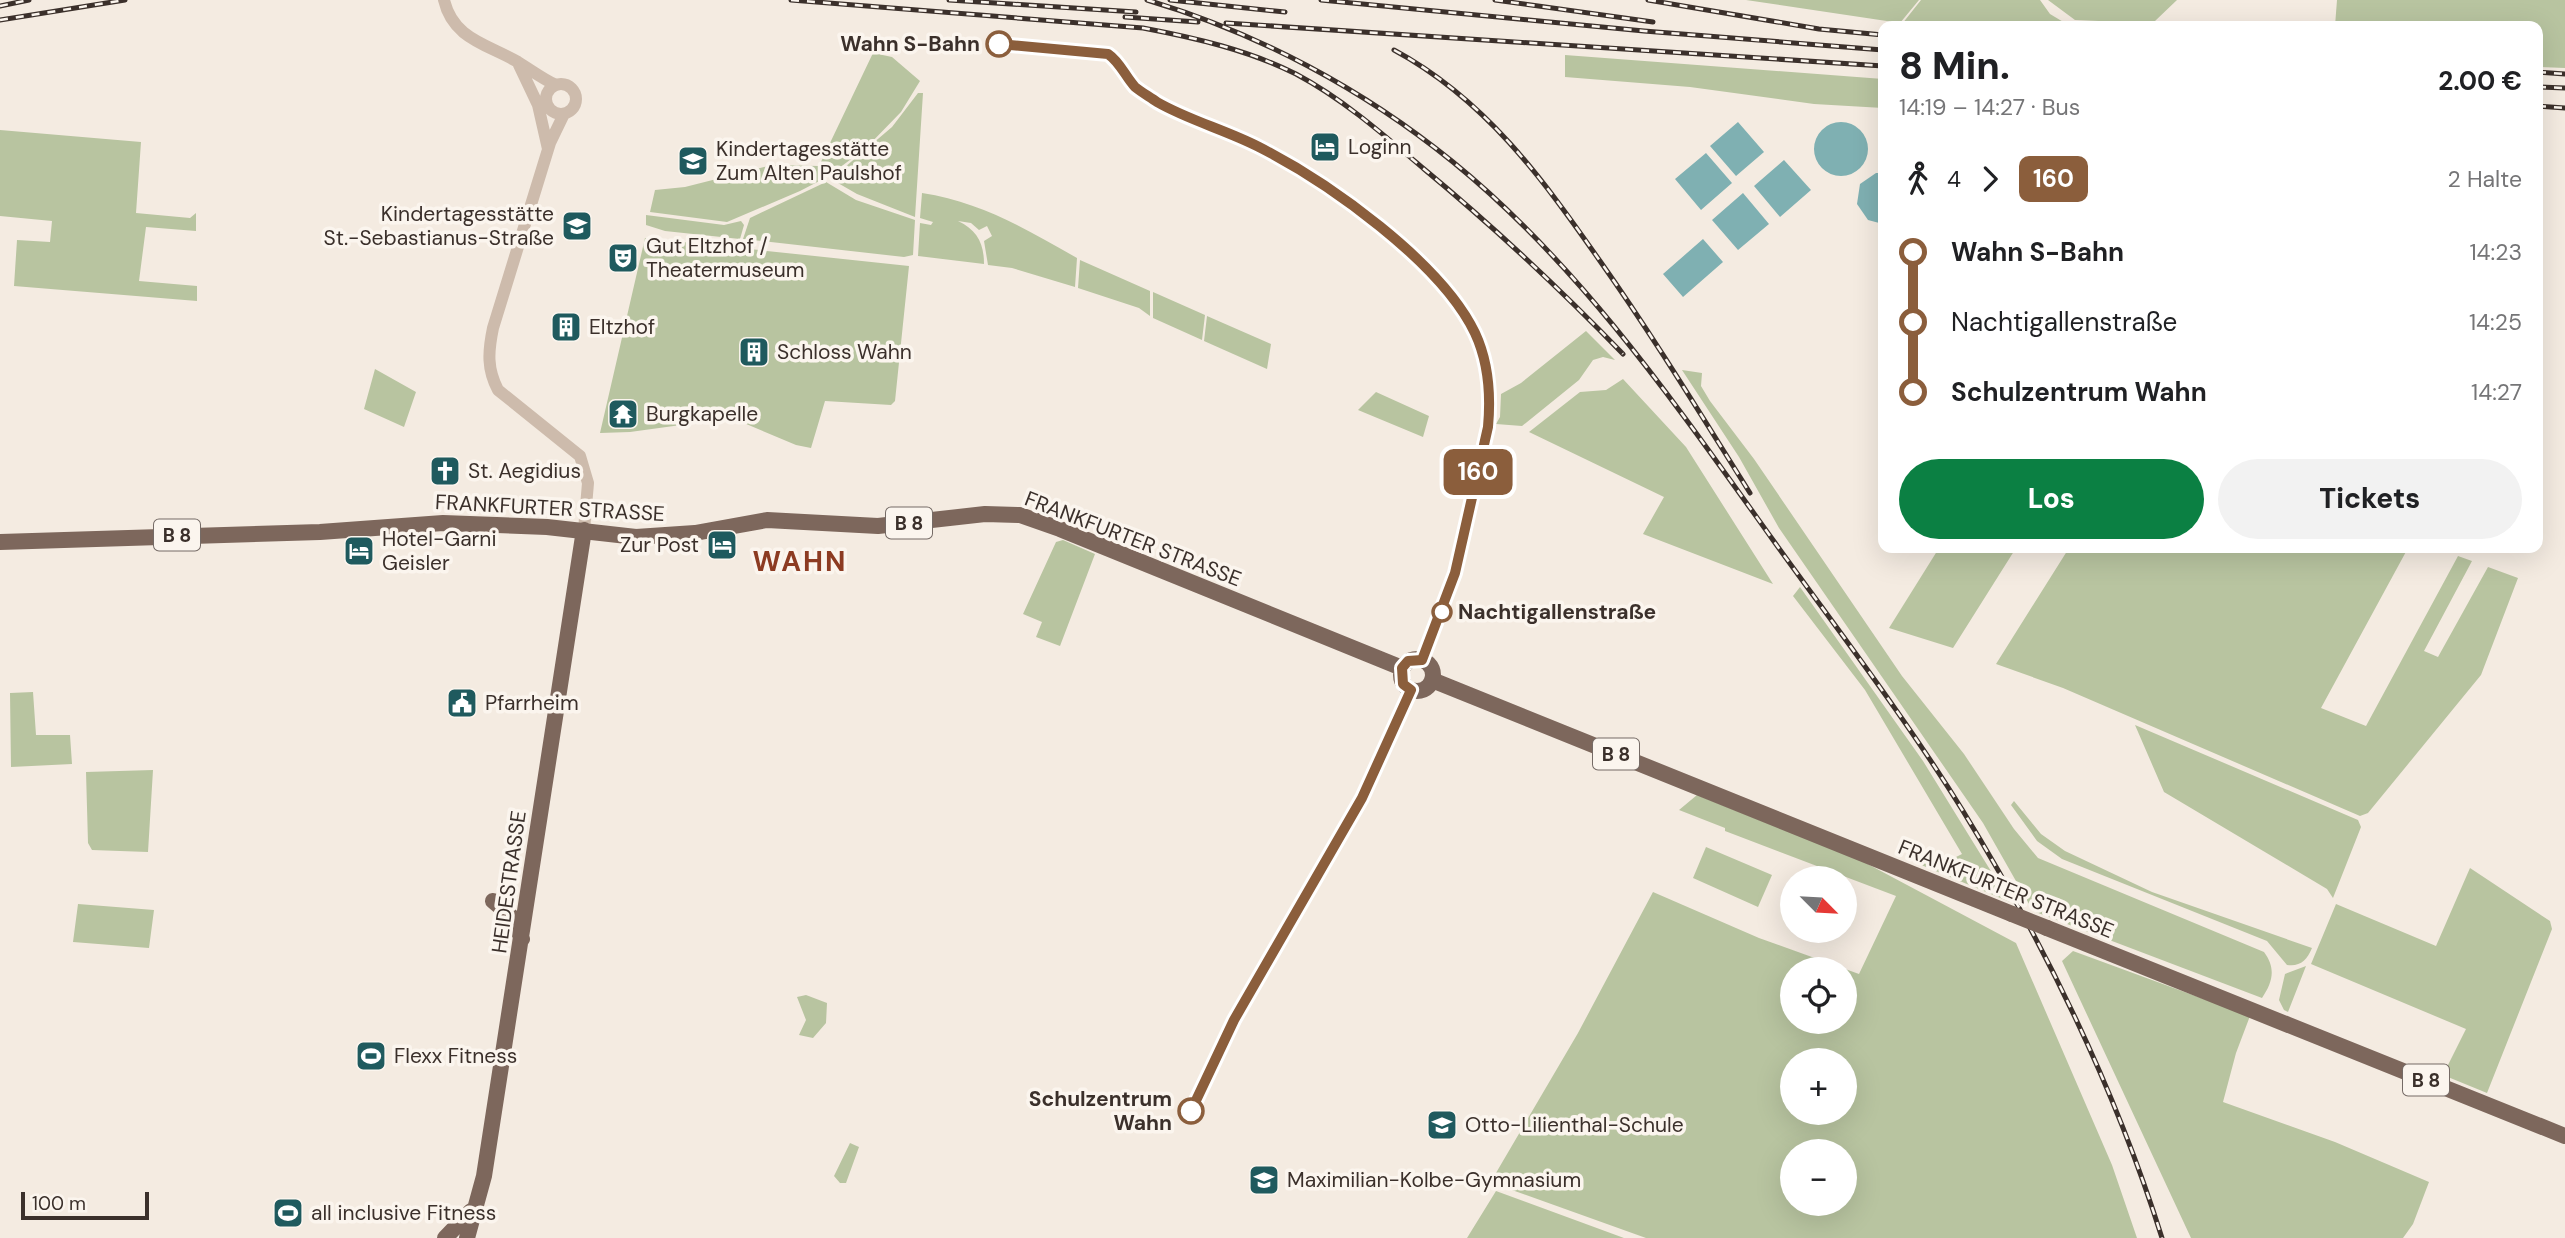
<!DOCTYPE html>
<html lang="de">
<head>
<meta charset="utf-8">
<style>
	body { margin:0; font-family:"DM Sans",sans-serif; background:#f2f2f2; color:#202124; height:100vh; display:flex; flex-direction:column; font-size:26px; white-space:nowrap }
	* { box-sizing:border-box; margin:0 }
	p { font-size:23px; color:#757577 }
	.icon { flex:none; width:38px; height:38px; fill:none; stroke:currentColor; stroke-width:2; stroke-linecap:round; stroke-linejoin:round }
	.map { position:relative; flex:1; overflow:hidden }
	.panel { position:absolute; left:1878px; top:21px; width:665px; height:532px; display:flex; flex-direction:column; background:#fff; border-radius:14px; box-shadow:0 7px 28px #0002 }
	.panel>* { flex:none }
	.badge { padding:0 14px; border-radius:10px; font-size:24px; line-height:46px }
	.needle { width:46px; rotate:114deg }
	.tools { position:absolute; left:1780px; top:866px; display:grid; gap:14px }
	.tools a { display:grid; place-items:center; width:77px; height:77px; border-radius:50%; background:#fff; box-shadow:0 7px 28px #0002; font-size:35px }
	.scale { position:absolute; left:21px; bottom:18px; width:128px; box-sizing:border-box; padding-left:7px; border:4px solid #3b302b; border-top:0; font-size:19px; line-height:24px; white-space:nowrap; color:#3b302b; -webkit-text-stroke:5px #fbf5ee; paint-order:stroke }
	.map>.badge { position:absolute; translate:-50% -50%; box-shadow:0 0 0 4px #fff }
	.legs { display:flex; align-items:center; gap:10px; height:77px; padding:0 21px; font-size:23px }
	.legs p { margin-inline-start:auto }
	.summary { display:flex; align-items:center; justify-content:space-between; height:119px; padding:0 21px }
	h1 { font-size:38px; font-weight:800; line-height:52px }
	.primary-button { display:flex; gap:14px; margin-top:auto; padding:14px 21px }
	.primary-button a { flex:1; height:80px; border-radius:42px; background:#0b8043; color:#fff; font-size:28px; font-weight:800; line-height:80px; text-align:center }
	.primary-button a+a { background:#f2f2f2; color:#202124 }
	ul { padding:0 21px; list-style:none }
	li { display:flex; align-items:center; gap:24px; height:70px; font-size:26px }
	li i { display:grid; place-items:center; width:10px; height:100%; margin:0 9px; background:currentColor }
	li i::after { content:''; width:18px; height:18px; margin:-9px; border:5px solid; border-radius:50%; background:#fff }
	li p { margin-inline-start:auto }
	li:first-child i { background:linear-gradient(#0000 50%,currentColor 0) }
	li:last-child i { background:linear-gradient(currentColor 50%,#0000 0) }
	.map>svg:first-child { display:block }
</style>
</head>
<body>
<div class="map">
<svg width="2565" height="1238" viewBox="0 0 2565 1238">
	<rect width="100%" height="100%" fill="#f4ebe1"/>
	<path fill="#b8c4a0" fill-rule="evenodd" d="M 1746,0 L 1919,0 L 1900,23 Z
		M 1921,0 L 2040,0 L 2050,14 L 2070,26 L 1902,24 Z
		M 2048,0 L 2177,0 L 2155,21 L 2145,23 L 2075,20 Z
		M 2337,0 L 2565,0 L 2565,68 L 2538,67 L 2538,26 L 2335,26 Z
		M 873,53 L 892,57 L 920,81 L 901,112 L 866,148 L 827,177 L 800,191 L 727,222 L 650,212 L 655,190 L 685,187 L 772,165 L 819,166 Z
		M 1565,55 L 1883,79 L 1883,108 L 1814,104 L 1690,87 L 1565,77 Z
		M 918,93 L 923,93 L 915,217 L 857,194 L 831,179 L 892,127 Z
		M 0,130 L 141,142 L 136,213 L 190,218 L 196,213 L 196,231 L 146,227 L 139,281 L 197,286 L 197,301 L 14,286 L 17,240 L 50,242 L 52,221 L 0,216 Z
		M 826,182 L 856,200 L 915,220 L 913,255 L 904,257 L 743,239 L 750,218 Z
		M 922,193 C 981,202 1026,229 1077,258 L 1075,287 L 1012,268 L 988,265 L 984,241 L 992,236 L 987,226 L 979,230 L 971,223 L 958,221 C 977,230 984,243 984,264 L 918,256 L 920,223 L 931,225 L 933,222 L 920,218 Z
		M 646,215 L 724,225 L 741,221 L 744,225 L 740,239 L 665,231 L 646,225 Z
		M 645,238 L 909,266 L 895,401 L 891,405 L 825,401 L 811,448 L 796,445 L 732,418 L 630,432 L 600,433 Z
		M 1080,260 L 1150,291 L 1150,316 L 1139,308 L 1078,288 Z
		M 1153,292 L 1205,315 L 1202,340 L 1153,318 Z
		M 1207,316 L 1271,344 L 1267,369 L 1204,341 Z
		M 1586,331 L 1615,360 L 1603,357 L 1593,360 L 1579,380 L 1522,426 L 1496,424 L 1500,417 L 1501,394 L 1521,383 Z
		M 375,369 L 416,392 L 404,427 L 364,409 Z
		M 1682,370 L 1702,373 L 1701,386 L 1710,401 L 1754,459 L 1902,676 L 1964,754 L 2014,829 L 2038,858 L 2264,952 C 2276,968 2273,982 2262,998 L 2033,911 L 1983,823 L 1779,528 L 1739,457 Z
		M 1623,379 L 1686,447 L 1773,584 L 1643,534 L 1664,497 L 1529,432 L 1580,392 L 1606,390 Z
		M 1376,392 L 1429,416 L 1423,437 L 1358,410 Z
		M 1063,540 L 1095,554 L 1060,646 L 1036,637 L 1042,622 L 1023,614 L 1056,542 Z
		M 1939,548 L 2016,548 L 1953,648 L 1889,628 Z
		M 2069,548 L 2408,548 L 2321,708 L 2366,726 L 2458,556 L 2472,561 L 2424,651 L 2438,657 L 2488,567 L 2518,578 L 2481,675 L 2368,813 L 2360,816 L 2063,688 L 1996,664 Z
		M 1800,587 L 1923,761 L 2010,902 L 1919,864 L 1915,859 L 1952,859 L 1962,854 L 1865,690 L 1793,596 Z
		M 33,692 L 36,735 L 70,735 L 72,764 L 11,767 L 10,693 Z
		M 2135,725 L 2358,820 L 2361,827 L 2333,898 L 2327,889 L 2164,792 Z
		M 153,770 L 148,852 L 92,850 L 88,843 L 86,772 Z
		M 1697,795 L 1862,861 L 2016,943 L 2112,1165 L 2137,1238 L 1646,1238 L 1495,1184 L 1493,1178 L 1578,1033 L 1653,892 L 1759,938 L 1859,974 L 1896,896 L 1725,831 L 1725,828 L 1679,810 ZM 1792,970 L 1844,970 L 1844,1022 L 1792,1022 ZM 1792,1060 L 1844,1060 L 1844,1113 L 1792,1113 ZM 1792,1152 L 1844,1152 L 1844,1204 L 1792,1204 Z
		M 2014,801 L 2041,834 L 2065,851 L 2152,892 L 2312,948 C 2307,960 2300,967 2287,965 L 2267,941 L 2062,859 L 2037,841 L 2011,805 Z
		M 1706,847 L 1772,875 L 1758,907 L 1693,878 Z
		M 2470,868 L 2550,921 L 2552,929 L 2487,1093 L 2443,1075 L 2466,1029 L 2311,964 L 2336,904 L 2436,946 Z
		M 78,904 L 154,910 L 149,948 L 73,942 Z
		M 2073,951 L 2250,1016 L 2236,1053 L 2223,1102 L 2335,1142 L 2429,1182 L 2413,1224 L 2403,1238 L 2191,1238 L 2062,961 Z
		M 2306,966 L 2288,1012 L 2284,1010 L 2279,1000 L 2285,974 Z
		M 806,995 L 827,1003 L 826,1023 L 813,1038 L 799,1035 L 806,1020 L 797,997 Z
		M 850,1143 L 859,1147 L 846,1183 L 840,1183 L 834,1176 Z
		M 1496,1191 L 1624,1238 L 1467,1238 Z"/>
	<path fill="#7fb0b2" d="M1814 149a27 27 0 1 1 54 0a27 27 0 1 1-54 0Z
		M 1738,122 L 1764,152 L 1736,176 L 1710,146 Z
		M 1706,153 L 1732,183 L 1701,210 L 1675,179 Z
		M 1784,160 L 1811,190 L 1780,217 L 1754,186 Z
		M 1876,173 L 1883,173 L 1883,224 L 1868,220 L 1857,204 L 1860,184 Z
		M 1743,193 L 1769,224 L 1738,250 L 1712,220 Z
		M 1703,239 L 1723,262 L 1683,297 L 1663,274 Z"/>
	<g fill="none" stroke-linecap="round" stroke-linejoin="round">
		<path stroke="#cdbbac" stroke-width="12" d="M 444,0 C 453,39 487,44 518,62 C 531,70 543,79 556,85
			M 519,65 L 538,105 L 548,149
			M546 99a15 15 0 1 1 30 0a15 15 0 1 1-30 0Z
			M 564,114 L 550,143 L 493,328 C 488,352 487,369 498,390 L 580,456 L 588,483 L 584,530"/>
		<path stroke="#7d675c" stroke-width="16" d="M 0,542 L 320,532 L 443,523 L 547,527 L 636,537 L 695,533 L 767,520 L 878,526 L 985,514 L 1020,515 L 1060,529 L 1402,668
			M1401 675a16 16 0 1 1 32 0a16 16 0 1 1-32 0Z
			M 1432,680 L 2012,914
			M 493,901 L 512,917 L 522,939
			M 2047,928 L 2565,1136
			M 445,1238 L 471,1211
			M 467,1238 L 484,1176 L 584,530"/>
		<g stroke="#3b302b" stroke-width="5">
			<path id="rail" d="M 791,0 L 1143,28 C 1196,38 1248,50 1296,74 C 1343,99 1384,135 1424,169 C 1494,227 1560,289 1623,354
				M 949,0 L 1136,12
				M 1147,0 C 1258,33 1363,89 1453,162 C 1581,266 1677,406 1773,540 C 1837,629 1905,717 1963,811 C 2045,945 2115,1088 2162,1238
				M 1170,0 L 1285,12
				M 1321,0 L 1644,31 L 1883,50
				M 1495,0 L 1653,22
				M 1648,0 L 1819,29 L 1883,35
				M 0,6 L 29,0
				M 1125,17 L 1198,22
				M 0,20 L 125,0
				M 1226,23 L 1883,66
				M 1394,50 C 1485,99 1542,178 1600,261 C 1653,336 1701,415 1750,493
				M 2538,72 L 2565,74
				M 2538,87 L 2565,88
				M 2538,106 L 2565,108"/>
		</g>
		<use href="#rail" stroke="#fbf5ee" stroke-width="2.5" stroke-dasharray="8" stroke-linecap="butt"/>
		<path stroke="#7d675c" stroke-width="16" d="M 2012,914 L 2047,928"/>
	</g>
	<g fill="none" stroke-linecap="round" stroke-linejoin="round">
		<g stroke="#fff" stroke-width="16">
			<path id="line-1" d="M 999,44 L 1108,54 C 1120,62 1125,76 1135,87 C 1141,92 1150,97 1157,102 C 1188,120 1226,130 1259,147 C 1328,182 1441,262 1475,333 C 1489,363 1491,394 1488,427 L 1455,573 L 1422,660 L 1408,661 L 1402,668 L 1403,684 L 1411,690 L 1362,798 L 1234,1020 L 1191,1111"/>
		</g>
		<use href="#line-1" stroke="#8b5e3c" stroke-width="10"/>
	</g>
	<defs>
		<g id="hotel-square" transform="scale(1.575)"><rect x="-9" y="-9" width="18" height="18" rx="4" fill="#1f5a5e" stroke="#fbf5ee"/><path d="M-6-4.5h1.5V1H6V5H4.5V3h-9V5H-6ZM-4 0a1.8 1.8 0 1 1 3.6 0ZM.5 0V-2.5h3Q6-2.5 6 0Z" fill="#fff"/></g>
		<g id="school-square" transform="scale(1.575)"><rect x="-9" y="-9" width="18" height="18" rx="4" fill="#1f5a5e" stroke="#fbf5ee"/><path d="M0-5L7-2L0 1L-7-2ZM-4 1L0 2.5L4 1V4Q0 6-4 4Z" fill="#fff"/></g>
		<g id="theatre-square" transform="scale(1.575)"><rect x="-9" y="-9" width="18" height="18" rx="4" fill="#1f5a5e" stroke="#fbf5ee"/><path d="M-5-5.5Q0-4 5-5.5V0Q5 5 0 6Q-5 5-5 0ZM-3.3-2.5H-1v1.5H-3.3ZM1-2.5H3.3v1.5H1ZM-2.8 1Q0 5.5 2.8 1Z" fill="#fff"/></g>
		<g id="building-square" transform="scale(1.575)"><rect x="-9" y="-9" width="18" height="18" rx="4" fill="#1f5a5e" stroke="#fbf5ee"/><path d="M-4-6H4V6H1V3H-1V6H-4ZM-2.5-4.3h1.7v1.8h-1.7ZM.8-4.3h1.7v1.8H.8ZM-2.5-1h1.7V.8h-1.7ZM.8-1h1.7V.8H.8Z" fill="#fff"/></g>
		<g id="temple-square" transform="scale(1.575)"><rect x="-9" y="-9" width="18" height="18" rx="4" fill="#1f5a5e" stroke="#fbf5ee"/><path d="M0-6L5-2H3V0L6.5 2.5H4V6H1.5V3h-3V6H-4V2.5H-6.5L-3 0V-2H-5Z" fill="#fff"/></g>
		<g id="church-square" transform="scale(1.575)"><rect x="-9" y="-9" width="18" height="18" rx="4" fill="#1f5a5e" stroke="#fbf5ee"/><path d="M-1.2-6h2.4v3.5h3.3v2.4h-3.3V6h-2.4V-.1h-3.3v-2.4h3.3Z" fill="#fff"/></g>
		<g id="civic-square" transform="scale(1.575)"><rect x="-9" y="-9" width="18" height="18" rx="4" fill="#1f5a5e" stroke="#fbf5ee"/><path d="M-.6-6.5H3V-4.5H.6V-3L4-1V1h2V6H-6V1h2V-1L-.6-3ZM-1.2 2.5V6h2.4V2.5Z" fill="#fff"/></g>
		<g id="stadium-square" transform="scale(1.575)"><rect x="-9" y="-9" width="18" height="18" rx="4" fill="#1f5a5e" stroke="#fbf5ee"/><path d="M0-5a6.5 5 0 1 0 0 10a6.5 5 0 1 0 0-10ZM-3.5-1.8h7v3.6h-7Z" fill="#fff"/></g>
	</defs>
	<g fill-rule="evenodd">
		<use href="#hotel-square" x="1325" y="147"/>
		<use href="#school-square" x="693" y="161"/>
		<use href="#school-square" x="577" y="226"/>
		<use href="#theatre-square" x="623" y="258"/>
		<use href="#building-square" x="566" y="327"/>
		<use href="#building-square" x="754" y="352"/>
		<use href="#temple-square" x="623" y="414"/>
		<use href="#church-square" x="445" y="471"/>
		<use href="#hotel-square" x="722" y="545"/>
		<use href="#hotel-square" x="359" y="551"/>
		<use href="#civic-square" x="462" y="703"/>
		<use href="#stadium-square" x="371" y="1056"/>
		<use href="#school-square" x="1442" y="1125"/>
		<use href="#school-square" x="1264" y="1180"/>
		<use href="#stadium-square" x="288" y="1213"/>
	</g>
	<g fill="#fff" stroke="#8b5e3c" stroke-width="3.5">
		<circle cx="999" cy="44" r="12"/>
		<circle cx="1442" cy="612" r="9"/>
		<circle cx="1191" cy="1111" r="12"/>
	</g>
	<g text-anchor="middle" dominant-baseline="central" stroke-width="7" stroke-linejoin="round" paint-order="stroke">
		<g fill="#fbf5ee" stroke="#756b66" stroke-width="2">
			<rect x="886" y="507.5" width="46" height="31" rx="5"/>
			<rect x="154" y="519.5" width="46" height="31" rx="5"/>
			<rect x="1593" y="738.5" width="46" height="31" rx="5"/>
			<rect x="2403" y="1064.5" width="46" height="31" rx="5"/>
		</g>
		<g font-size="19" font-weight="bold" fill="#3b302b">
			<text x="909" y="523">B 8</text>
			<text x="177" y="535">B 8</text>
			<text x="1616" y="754">B 8</text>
			<text x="2426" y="1080">B 8</text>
		</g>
		<g font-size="21" font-weight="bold" fill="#3b302b" stroke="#fbf5ee" text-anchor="end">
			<text x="980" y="44">Wahn S-Bahn</text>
			<text x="1458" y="612" text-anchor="start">Nachtigallenstraße</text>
			<text x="1172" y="1099">Schulzentrum<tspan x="1172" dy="24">Wahn</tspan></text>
		</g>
		<g font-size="21" fill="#3b302b" stroke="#fbf5ee" text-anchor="start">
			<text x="1348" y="147">Loginn</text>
			<text x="716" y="149">Kindertagesstätte<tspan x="716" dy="24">Zum Alten Paulshof</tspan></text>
			<text x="554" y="214" text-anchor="end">Kindertagesstätte<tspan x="554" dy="24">St.-Sebastianus-Straße</tspan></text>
			<text x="646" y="246">Gut Eltzhof /<tspan x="646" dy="24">Theatermuseum</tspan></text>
			<text x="589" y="327">Eltzhof</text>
			<text x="777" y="352">Schloss Wahn</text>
			<text x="646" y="414">Burgkapelle</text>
			<text x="468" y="471">St. Aegidius</text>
			<text x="382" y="539">Hotel-Garni<tspan x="382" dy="24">Geisler</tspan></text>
			<text x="699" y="545" text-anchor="end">Zur Post</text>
			<text x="485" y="703">Pfarrheim</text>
			<text x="394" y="1056">Flexx Fitness</text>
			<text x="1465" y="1125">Otto-Lilienthal-Schule</text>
			<text x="1287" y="1180">Maximilian-Kolbe-Gymnasium</text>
			<text x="311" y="1213">all inclusive Fitness</text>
		</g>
		<g font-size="21" fill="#3b302b" stroke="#fbf5ee">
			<text transform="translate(550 508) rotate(3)">FRANKFURTER STRASSE</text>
			<text transform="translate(1133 539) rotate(21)">FRANKFURTER STRASSE</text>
			<text transform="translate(509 882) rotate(-82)">HEIDESTRASSE</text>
			<text transform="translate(2006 889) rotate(22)">FRANKFURTER STRASSE</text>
		</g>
		<g font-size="28" font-weight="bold" letter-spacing="2" fill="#8c3b22" stroke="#fbf5ee">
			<text x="800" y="561">WAHN</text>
		</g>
	</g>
</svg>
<div class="tools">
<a><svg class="needle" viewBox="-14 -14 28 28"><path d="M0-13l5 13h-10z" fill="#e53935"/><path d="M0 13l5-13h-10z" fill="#757577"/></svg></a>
<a><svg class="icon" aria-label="locate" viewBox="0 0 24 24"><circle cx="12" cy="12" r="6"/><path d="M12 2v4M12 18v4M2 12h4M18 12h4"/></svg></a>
<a>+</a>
<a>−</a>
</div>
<div class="scale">100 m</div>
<b class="badge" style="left:1478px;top:472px;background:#8b5e3c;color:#fff">160</b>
<section class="panel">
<div class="summary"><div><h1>8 Min.</h1><p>14:19 – 14:27 · Bus</p></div><b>2.00 €</b></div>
<div class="legs"><svg class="icon" aria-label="walk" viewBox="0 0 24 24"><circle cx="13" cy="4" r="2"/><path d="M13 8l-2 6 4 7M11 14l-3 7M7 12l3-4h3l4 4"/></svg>4<svg class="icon" aria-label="forward" viewBox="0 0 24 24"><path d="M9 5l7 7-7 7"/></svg><b class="badge" style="background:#8b5e3c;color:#fff">160</b><p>2 Halte</p></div>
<ul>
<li><i style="color:#8b5e3c"></i><b>Wahn S-Bahn</b><p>14:23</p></li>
<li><i style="color:#8b5e3c"></i><span>Nachtigallenstraße</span><p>14:25</p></li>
<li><i style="color:#8b5e3c"></i><b>Schulzentrum Wahn</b><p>14:27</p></li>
</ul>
<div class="primary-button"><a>Los</a><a>Tickets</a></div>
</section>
</div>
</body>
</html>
